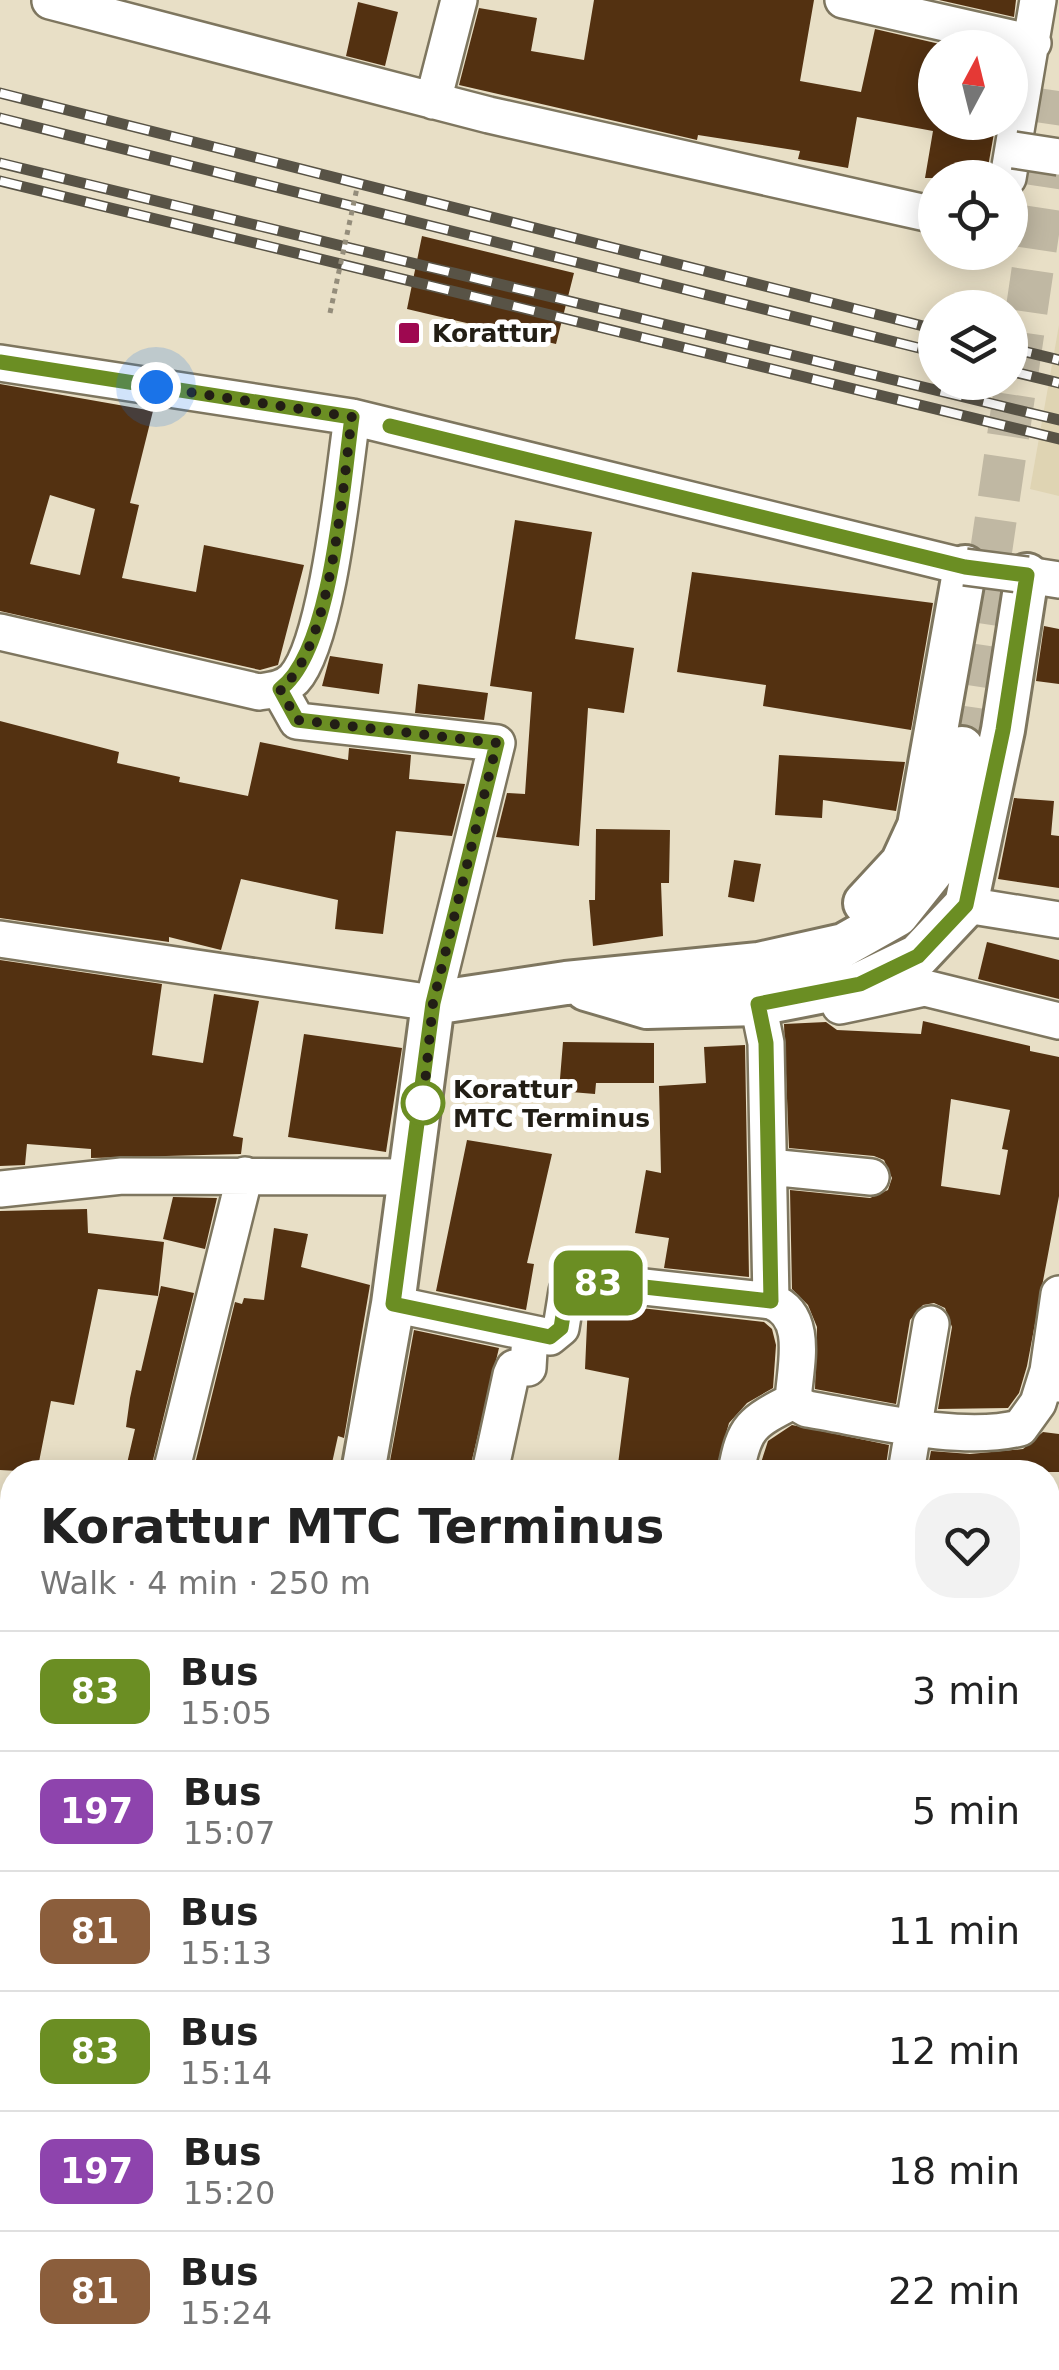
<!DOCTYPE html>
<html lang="en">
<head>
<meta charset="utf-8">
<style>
	body { margin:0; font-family:"DejaVu Sans",sans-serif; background:#f2f2f2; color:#222; height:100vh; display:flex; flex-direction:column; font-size:38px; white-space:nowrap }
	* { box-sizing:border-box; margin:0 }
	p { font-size:32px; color:#767676 }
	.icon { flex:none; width:55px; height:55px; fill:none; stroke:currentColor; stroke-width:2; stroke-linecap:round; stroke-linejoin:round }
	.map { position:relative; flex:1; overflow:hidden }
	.details { position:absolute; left:0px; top:1460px; width:1060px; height:910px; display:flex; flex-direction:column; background:#fff; border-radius:40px 40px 0 0; box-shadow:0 5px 25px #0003 }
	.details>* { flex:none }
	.badge { padding:0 20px; border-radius:15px; font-size:35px; line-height:65px }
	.needle { width:65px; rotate:7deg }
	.fabs { position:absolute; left:918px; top:30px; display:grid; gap:20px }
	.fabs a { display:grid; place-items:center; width:110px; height:110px; border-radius:50%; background:#fff; box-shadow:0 5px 25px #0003; font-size:50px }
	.you { position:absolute; width:50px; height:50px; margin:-25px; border:8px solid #fff; border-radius:50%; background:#1a73e8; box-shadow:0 0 0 15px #1a73e833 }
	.map>.badge { position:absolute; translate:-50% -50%; box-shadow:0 0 0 5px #fff }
	.round { display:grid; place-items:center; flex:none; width:105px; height:105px; border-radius:40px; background:#f2f2f2 }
	.summary { display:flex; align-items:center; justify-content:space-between; height:170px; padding:0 40px }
	h1 { font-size:48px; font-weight:700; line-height:75px }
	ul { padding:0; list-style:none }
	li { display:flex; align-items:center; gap:30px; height:120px; padding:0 40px; border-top:2px solid #e0e0e0 }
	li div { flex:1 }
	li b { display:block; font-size:38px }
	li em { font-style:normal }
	li .badge { min-width:110px; font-weight:700; text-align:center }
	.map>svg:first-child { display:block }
</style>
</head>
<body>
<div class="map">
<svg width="1059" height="2370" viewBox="0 0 1059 2370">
	<rect width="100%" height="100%" fill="#e8dfc6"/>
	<path fill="#dfd4b3" d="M 1059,325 L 1059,496 L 1030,489 Z"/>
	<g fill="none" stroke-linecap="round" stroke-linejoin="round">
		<path stroke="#22b0c0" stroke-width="9" d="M 0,1780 L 12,1783
			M 1048,2007 L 1059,2010"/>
	</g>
	<path fill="#533111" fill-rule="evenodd" d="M 594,0 L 814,0 L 800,81 L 861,92 L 875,29 L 957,48 L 935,48 L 935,122 L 996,122 L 986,178 L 925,178 L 933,131 L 857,117 L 848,168 L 798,159 L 800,151 L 698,135 L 697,140 L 459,85 L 479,8 L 537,18 L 531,51 L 584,60 Z
		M 939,0 L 1016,0 L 1014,17 Z
		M 358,2 L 398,12 L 385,66 L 346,56 Z
		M 422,236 L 574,273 L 556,344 L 407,309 Z
		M 0,384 L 153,411 L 130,503 L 139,505 L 122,578 L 196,592 L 204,545 L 304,565 L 278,665 L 260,670 L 0,611 ZM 50,495 L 95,509 L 80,575 L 30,564 Z
		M 515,520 L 592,532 L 575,639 L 634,648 L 624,713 L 588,708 L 579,846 L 496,837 L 507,793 L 525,794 L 532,692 L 490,686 Z
		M 692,572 L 933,603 L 911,730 L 763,706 L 766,685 L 677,672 Z
		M 1044,626 L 1059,629 L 1059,684 L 1036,681 Z
		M 330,656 L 383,664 L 379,694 L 322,686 Z
		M 418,684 L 488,693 L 484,720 L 415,713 Z
		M 0,721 L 119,752 L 117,763 L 180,777 L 179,782 L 248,796 L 260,742 L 348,760 L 349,748 L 411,755 L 409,779 L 465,784 L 452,836 L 396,831 L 383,934 L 335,929 L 338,900 L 241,879 L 221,950 L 169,937 L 169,942 L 0,918 Z
		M 779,755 L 905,762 L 896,811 L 823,800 L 822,818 L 775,815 Z
		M 1014,798 L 1054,801 L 1051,835 L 1059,836 L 1059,888 L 998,879 Z
		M 596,829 L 670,830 L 669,883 L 661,883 L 663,936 L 593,946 L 589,900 L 595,900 Z
		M 734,860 L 761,864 L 754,902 L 728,897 Z
		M 987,942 L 1059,960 L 1059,999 L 978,979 Z
		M 0,960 L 162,984 L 152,1055 L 203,1063 L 214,994 L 259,1001 L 233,1136 L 243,1138 L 241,1154 L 91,1158 L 91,1149 L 27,1144 L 25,1165 L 0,1166 Z
		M 923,1021 L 1030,1046 L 1030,1051 L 1059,1057 L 1059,1196 L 1027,1366 L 1019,1393 L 1008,1408 L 938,1409 L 952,1327 L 945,1308 L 934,1303 L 923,1305 L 910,1320 L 896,1404 L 815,1389 L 817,1327 L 808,1305 L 792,1289 L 790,1190 L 870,1198 L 888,1190 L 892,1178 L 884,1160 L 874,1156 L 789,1148 L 784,1024 L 826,1022 L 837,1030 L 921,1034 ZM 951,1099 L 1010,1110 L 1002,1149 L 1008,1150 L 1000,1195 L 941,1186 Z
		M 304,1034 L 402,1048 L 386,1152 L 288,1137 Z
		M 563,1042 L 654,1043 L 654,1083 L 596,1083 L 595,1094 L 559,1091 Z
		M 745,1045 L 749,1277 L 664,1268 L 669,1238 L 635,1233 L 646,1170 L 661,1173 L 659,1086 L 706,1083 L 704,1047 Z
		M 467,1140 L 552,1154 L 527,1263 L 534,1264 L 526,1310 L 436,1291 Z
		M 173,1197 L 217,1198 L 205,1249 L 163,1239 Z
		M 87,1209 L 88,1233 L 164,1242 L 158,1296 L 98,1289 L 74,1405 L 51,1401 L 37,1472 L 0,1470 L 0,1211 Z
		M 274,1228 L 308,1234 L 301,1267 L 370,1285 L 344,1438 L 338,1436 L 330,1472 L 193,1472 L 235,1302 L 242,1304 L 244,1298 L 264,1300 Z
		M 161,1286 L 194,1293 L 150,1472 L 125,1472 L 135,1429 L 126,1427 L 130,1398 L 136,1370 L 141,1371 Z
		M 588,1302 L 764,1322 L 772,1329 L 776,1345 L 773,1388 L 747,1403 L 729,1423 L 715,1472 L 617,1472 L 629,1378 L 585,1369 Z
		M 414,1330 L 499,1348 L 469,1472 L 388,1472 Z
		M 792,1425 L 889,1445 L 885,1472 L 835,1472 L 797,1466 L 796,1472 L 758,1472 L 768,1441 Z
		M 1043,1432 L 1059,1434 L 1059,1472 L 927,1472 L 931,1451 L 970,1454 L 1023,1449 Z"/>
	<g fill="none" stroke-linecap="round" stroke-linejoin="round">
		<path stroke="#c0b8a3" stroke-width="42" stroke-dasharray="42 21" stroke-linecap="butt" d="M 962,748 L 1059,91"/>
		<g stroke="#7e765f" stroke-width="40">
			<path id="minor" d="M 843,0 L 1033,43
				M 50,1 L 489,115 L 935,215
				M 433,101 L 459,0
				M 1008,178 L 1038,0
				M 0,363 L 352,417 L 965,567
				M 1027,575 L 1059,580
				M 0,632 L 259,692 C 272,690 284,689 294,679 C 328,642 344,472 352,417
				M 966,905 L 1059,920
				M 0,939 L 433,1003 L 497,743 L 297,721 L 279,689
				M 758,1004 L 766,1043 L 771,1301
				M 840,1006 L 925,988 L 1059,1021
				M 769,1167 L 871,1177
				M 0,1189 L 122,1176 L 411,1177
				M 1059,1294 L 1048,1371 L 1059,1384
				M 393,1304 L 550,1337 L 561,1328 L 567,1291 L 581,1280 L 771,1301 C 810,1316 795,1366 793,1401 L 807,1409 C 869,1419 959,1443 1020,1428 L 1038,1403 L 1048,1371
				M 171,1472 L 245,1175
				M 490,1472 L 511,1375 L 514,1368 L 528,1368 L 530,1334
				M 736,1472 C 744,1426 752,1422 793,1401
				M 906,1472 L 931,1324
				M 0,1594 L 12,1596
				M 1048,1737 L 1059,1603
				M 1048,1787 L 1059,1787
				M 0,2080 L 12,2083
				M 0,2264 L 12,2267
				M 1048,2313 L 1059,2315
				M 427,2358 L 484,2370
				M 555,2370 L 558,2358"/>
		</g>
		<g stroke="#7e765f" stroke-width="48">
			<path id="tertiary" d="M 865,903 L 902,863 L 919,826 L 965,567
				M 586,989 L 647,1007 L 758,1004 L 860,984 L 918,956 L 966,905 L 1003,730 L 1027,575
				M 363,1472 L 393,1304 L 433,1003 L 566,983 L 759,964 L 844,945 L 897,915 L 932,871 L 962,748
				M 0,1828 L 12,1831
				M 1048,2043 L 1059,2045"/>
		</g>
		<use href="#minor" stroke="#fff" stroke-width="35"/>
		<use href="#tertiary" stroke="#fff" stroke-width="42"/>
		<g stroke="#585346" stroke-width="11">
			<path id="rail" d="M 0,93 L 935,329
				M 0,118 L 935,352
				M 0,163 L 1059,420
				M 0,181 L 1059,439
				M 1010,348 L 1059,360
				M 1010,371 L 1059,383"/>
		</g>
		<use href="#rail" stroke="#fff" stroke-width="8" stroke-dasharray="22" stroke-linecap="butt"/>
		<g stroke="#7e765f" stroke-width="40" stroke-linecap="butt">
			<path id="minor-bridge" d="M 1014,150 L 1059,157
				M 965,567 L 1027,575"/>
		</g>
		<path stroke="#948d7b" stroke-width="5" stroke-dasharray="5 5" stroke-linecap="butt" d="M 330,313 L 357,188"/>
		<use href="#minor-bridge" stroke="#fff" stroke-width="35"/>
	</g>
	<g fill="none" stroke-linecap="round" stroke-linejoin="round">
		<g stroke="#fff" stroke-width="22">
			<path id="line" d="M 0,362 L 352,417 C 343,481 332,652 280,689 L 297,720 L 497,743 L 433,1003 L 393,1304 L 550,1337 L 561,1328 L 567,1290 L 581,1280 L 771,1301 L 766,1043 L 758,1004 L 860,984 L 918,956 L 966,905 L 1003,730 L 1027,575 L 965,567 L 390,426"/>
		</g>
		<use href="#line" stroke="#6b8e23" stroke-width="15"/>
		<path stroke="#221e15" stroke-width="10" stroke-dasharray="0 18" d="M 156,387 L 352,417 C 343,481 332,652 280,689 L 297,720 L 497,743 L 433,1003 L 423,1103"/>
	</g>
	<rect fill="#9e0850" stroke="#fff" stroke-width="4" x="397" y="321" width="24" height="24" rx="5"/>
	<circle fill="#fff" stroke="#6b8e23" stroke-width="5" cx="423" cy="1103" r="20"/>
	<g text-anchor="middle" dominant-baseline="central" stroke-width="10" stroke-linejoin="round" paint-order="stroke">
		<g font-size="25" font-weight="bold" fill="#221e15" stroke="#fff" text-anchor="start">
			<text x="432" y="333">Korattur</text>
		</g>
		<g font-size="25" font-weight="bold" fill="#221e15" stroke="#fff" text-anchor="start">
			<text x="453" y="1089">Korattur<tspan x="453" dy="29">MTC Terminus</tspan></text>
		</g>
	</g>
</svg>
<div class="fabs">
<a><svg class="needle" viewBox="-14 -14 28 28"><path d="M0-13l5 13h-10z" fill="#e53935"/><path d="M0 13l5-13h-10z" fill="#767676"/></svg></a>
<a><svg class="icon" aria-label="locate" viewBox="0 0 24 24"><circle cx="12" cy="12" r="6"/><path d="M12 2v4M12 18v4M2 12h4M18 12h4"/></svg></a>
<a><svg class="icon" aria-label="layers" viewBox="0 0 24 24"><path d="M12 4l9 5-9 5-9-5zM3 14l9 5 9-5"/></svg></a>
</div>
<div class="you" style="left:156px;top:387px"></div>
<b class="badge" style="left:598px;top:1283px;background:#6b8e23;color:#fff">83</b>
<section class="details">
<div class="summary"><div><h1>Korattur MTC Terminus</h1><p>Walk · 4 min · 250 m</p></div><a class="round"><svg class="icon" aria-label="heart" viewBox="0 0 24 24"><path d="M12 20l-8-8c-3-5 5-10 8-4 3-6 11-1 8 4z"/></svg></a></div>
<ul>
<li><span class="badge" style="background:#6b8e23;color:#fff">83</span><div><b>Bus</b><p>15:05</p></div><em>3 min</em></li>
<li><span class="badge" style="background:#8e44ad;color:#fff">197</span><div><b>Bus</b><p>15:07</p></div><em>5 min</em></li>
<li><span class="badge" style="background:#8b5e3c;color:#fff">81</span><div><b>Bus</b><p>15:13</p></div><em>11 min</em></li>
<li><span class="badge" style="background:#6b8e23;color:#fff">83</span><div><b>Bus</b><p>15:14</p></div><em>12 min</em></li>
<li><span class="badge" style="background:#8e44ad;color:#fff">197</span><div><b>Bus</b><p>15:20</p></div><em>18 min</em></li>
<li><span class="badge" style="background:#8b5e3c;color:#fff">81</span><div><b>Bus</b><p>15:24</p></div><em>22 min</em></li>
</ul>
</section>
</div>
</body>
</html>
